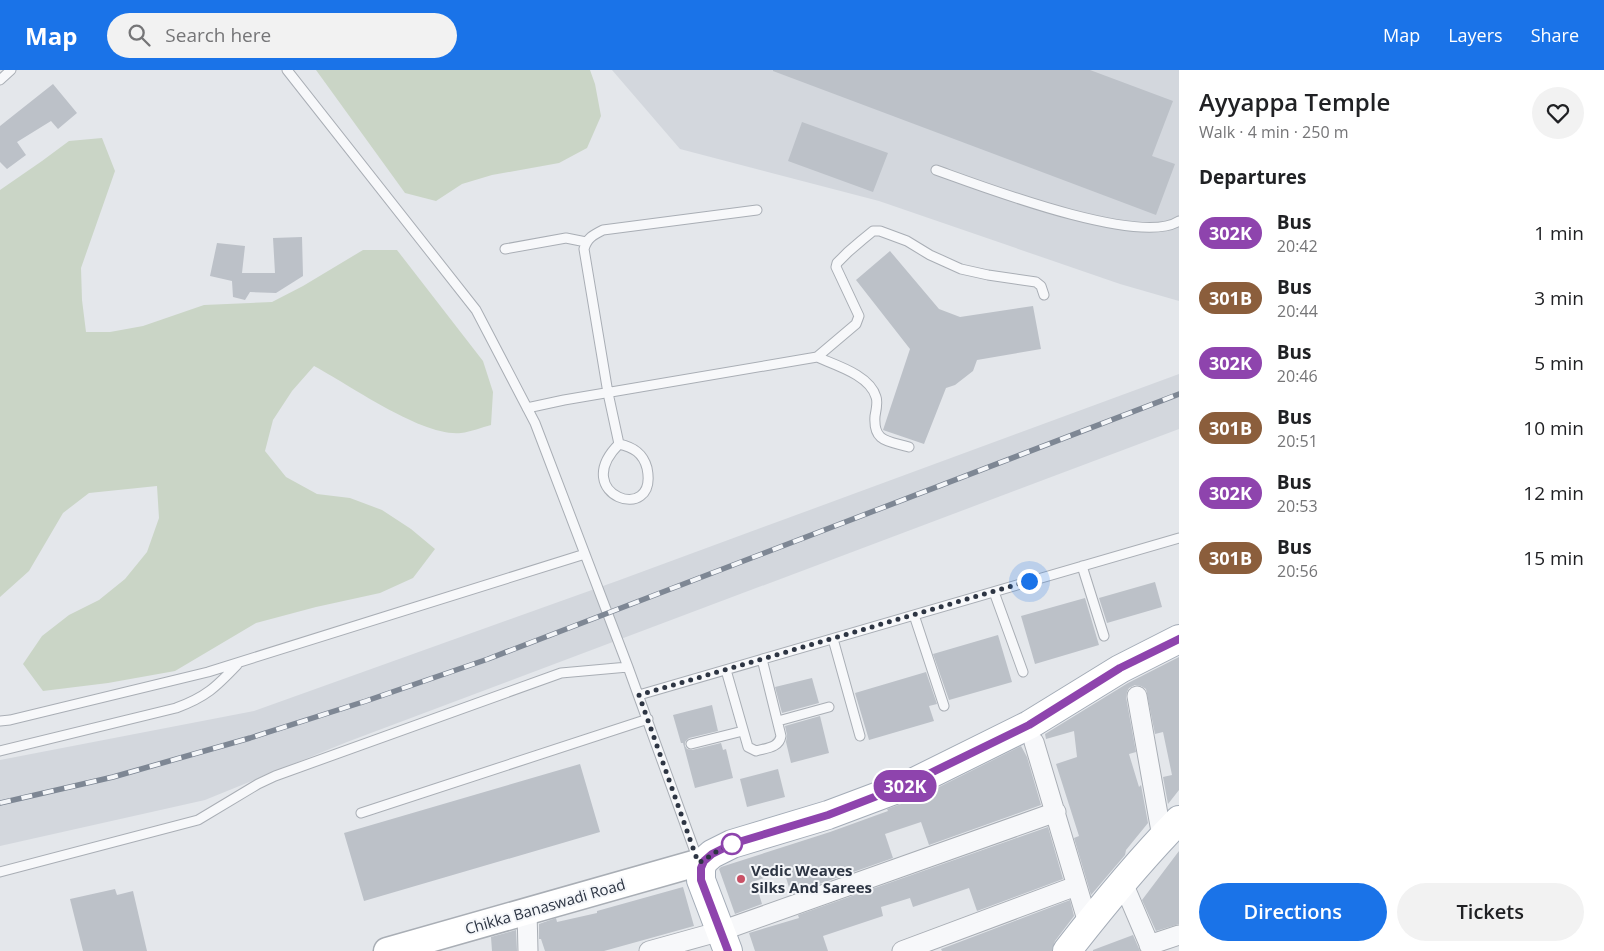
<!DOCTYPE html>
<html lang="en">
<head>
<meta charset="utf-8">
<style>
	body { margin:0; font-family:"Open Sans",sans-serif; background:#f2f2f2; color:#202124; height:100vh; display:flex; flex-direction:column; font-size:19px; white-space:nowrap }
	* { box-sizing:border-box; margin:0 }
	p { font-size:16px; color:#757577 }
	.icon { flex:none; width:28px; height:28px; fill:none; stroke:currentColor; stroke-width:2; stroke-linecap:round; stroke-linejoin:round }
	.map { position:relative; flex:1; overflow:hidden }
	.side { display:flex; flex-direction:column; background:#fff; width:425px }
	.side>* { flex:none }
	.badge { padding:0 10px; border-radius:16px; font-size:18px; line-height:32px }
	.you { position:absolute; width:25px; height:25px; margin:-12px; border:4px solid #fff; border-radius:50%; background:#1a73e8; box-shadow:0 0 0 8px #1a73e833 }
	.map>.badge { position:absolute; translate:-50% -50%; box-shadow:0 0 0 2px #fff }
	h2 { padding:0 20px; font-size:19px; line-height:45px }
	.round { display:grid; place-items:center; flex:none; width:52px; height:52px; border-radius:26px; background:#f2f2f2 }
	.head { display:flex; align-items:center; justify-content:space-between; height:85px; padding:0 20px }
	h1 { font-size:24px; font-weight:600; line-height:38px }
	.action { display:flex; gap:10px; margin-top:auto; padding:10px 20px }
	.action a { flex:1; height:58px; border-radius:30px; background:#1a73e8; color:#fff; font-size:20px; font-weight:600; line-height:58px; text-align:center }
	.action a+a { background:#f2f2f2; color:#202124 }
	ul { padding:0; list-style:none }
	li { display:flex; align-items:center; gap:15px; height:65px; padding:0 20px }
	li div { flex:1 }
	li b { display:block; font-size:19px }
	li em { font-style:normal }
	li .badge { min-width:55px; font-weight:700; text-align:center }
	header { display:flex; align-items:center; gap:30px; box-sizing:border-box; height:70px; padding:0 25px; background:#1a73e8; color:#fff }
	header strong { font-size:24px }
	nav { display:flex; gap:28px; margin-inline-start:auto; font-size:18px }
	.search { width:350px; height:45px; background:#f2f2f2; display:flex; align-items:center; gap:12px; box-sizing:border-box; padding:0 18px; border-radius:28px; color:#757577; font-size:19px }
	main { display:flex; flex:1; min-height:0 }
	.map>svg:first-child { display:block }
</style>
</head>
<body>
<header>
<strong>Map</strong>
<div class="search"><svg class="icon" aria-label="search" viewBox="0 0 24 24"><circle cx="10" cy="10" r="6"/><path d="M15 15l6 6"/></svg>Search here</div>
<nav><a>Map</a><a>Layers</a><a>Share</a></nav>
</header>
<main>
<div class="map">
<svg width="1179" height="881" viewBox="0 0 1179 881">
	<rect width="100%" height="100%" fill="#e4e7eb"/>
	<path fill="#d3d7dd" d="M 612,0 L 1179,0 L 1179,231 L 1120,214 L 879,131 L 680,79 Z
		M 1179,304 L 1179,359 L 347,672 L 205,730 L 0,776 L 0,690 L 254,641 L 617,511 Z"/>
	<path fill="#cad5c6" d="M 316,0 L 590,0 L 595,14 L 601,46 L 587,78 L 559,93 L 492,105 L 462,114 L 436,131 L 405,123 Z
		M 102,68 L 115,101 L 81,198 L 82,230 L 86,262 L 110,262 L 143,256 L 204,235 L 272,232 L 303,216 L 363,180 L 397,180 L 483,291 L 493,322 L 491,355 C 482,357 471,362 461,363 C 422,367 350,315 314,296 L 292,321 L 273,350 L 265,381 L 286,407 L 317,424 L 350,428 L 382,440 L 411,459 L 435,479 L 413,508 L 380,523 L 316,537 L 256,553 L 175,601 L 108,613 L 43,621 L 23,594 L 42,566 L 69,545 L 99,530 L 125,509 L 147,482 L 159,448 L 157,416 L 89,423 L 63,443 L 29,501 L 0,527 L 0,120 L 42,91 L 69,71 Z"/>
	<path fill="#bcc1c8" d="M 773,0 L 1090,0 L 1173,31 L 1152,86 L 1175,94 L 1156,145 L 773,1 Z
		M 53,14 L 77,43 L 58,59 L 51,51 L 17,72 L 26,85 L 7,99 L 0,92 L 0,56 Z
		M 802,52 L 888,83 L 873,122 L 788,91 Z
		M 302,167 L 303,206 L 276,223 L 250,222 L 245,230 L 233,227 L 232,211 L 210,206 L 217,173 L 245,176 L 242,203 L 275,203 L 273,168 Z
		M 890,181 L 939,239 L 960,247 L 1033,236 L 1041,279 L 977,290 L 973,301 L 955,315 L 946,318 L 924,374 L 883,360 L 910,279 L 856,210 Z
		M 1155,512 L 1162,537 L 1107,553 L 1099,528 Z
		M 1085,528 L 1099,575 L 1035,594 L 1021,546 Z
		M 998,565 L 1012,612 L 949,630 L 933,584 Z
		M 1179,587 L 1179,720 L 1168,734 L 1163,707 L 1172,705 L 1163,662 L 1155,664 L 1146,619 L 1141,616 L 1135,615 L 1129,618 L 1127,622 L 1126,627 L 1136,682 L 1129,684 L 1139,717 L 1141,715 L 1148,753 L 1126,780 L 1125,785 L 1091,825 L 1074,768 L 1079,766 L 1056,694 L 1077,687 L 1074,661 L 1046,669 L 1045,664 L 1128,613 Z
		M 926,602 L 937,634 L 929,636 L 934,651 L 869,670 L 855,623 Z
		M 812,608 L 819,633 L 782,643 L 775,617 Z
		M 712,635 L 718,661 L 689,668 L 685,672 L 685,676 L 687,679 L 692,680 L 721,673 L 723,680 L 726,679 L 733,708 L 695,718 L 683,673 L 681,673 L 673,645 Z
		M 820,646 L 829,683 L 791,693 L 786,672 L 787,665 L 785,656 Z
		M 1021,676 L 1027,687 L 1041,735 L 929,775 L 921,752 L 885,764 L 893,788 L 791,824 L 784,801 L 755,811 L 762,834 L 735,844 L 719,799 L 721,797 L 830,762 L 888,741 L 887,739 L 915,729 Z
		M 580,694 L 600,762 L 364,831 L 344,763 Z
		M 778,699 L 785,727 L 747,737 L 740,709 Z
		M 1048,757 L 1063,809 L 977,841 L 969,818 L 913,837 L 910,828 L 881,837 L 883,846 L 823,866 L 828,881 L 755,881 L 749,863 L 799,848 L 798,845 Z
		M 1179,781 L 1179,854 L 1156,861 L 1142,830 Z
		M 683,817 L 694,856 L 604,881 L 545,881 L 541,869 L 539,869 L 539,854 L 556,848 L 557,852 L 597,843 L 597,841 Z
		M 115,819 L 117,825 L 133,821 L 147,881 L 83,881 L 70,829 Z
		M 1070,830 L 1074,846 L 1055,871 L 1052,881 L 942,881 L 941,879 Z
		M 516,860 L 517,881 L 492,881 L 491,867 Z
		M 1133,865 L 1140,881 L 1093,881 L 1093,880 Z"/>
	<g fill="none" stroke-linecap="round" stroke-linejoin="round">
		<g stroke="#a9aeb5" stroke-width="11">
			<path id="service" d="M 287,0 L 476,240 L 535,353 L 628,597 L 698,790
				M 0,10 L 11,0
				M 936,100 C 981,116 1140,177 1179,151
				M 505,179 L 566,168 L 586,172
				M 817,287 C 835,295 870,305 876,327 C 878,332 876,341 875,346 C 873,373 889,371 909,377
				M 527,338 L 564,330 L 817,287 L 856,254 L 859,246 L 836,197 L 837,193 L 848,182 L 862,170 L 873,161 L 880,161 L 907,171 L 930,185 L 961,199 L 988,205 L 1036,212 L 1041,216 L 1044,225
				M 619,374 L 608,323 L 584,179 C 587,168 593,165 603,160 L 757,140
				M 619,374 C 633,377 643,383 647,398 C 659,456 568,425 619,374 Z
				M 1082,496 L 1104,566
				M 994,522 L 1023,602
				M 914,545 L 944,636
				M 833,569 L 860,666
				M 726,600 L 748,677 L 756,681 C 766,678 779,678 781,666 L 762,589
				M 639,625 L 1179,468
				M 0,651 L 10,650 L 208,602 L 585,484
				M 778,651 L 829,637
				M 691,674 L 743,661
				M 0,681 L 176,638 C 206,627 216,617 237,595
				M 361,743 L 648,649
				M 0,802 L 198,750 L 258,714 L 275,706 L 561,603 L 628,597"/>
		</g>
		<g stroke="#a9aeb5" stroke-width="21">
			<path id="minor" d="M 1137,626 L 1162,767
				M 1034,672 L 1088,853
				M 1123,813 L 1152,881
				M 527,841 L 528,881
				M 1149,875 L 1179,865
				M 649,881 L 721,861 L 1056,742
				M 902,881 L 1076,816"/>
		</g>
		<g stroke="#a9aeb5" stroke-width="29">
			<path id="secondary" d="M 387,881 L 704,791"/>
		</g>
		<g stroke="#a4acb7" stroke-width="30">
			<path id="primary" d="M 728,881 L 701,810 L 701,798 L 704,791 L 712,784 L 732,774 L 828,745 L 908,715 L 1029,655 L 1120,599 L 1179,569
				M 1067,881 C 1102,836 1139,791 1179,750"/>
		</g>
		<use href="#service" stroke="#f7f8fa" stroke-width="9"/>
		<use href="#minor" stroke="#f7f8fa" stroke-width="19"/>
		<use href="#secondary" stroke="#fff" stroke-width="26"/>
		<use href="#primary" stroke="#fff" stroke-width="28"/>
		<g stroke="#7e8794" stroke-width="5.5">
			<path id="rail" d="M 0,733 L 113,707 L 250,668 L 366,631 L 488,589 L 1179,324"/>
		</g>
		<use href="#rail" stroke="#f4f6f9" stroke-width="4" stroke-dasharray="11" stroke-linecap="butt"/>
	</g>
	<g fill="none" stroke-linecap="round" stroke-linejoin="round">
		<g stroke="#fff" stroke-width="11">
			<path id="line" d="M 728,881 L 701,810 L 701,798 L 704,791 L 712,784 L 732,774 L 828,745 L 908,714 L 1029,655 L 1120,598 L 1179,569"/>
		</g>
		<use href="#line" stroke="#8e44ad" stroke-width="8"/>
		<path stroke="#2d3543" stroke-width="5" stroke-dasharray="0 9" d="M 732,774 L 712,784 L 704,791 L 698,792 L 639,625 L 1029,511"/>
	</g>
	<circle fill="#fff" stroke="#8e44ad" stroke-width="2.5" cx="732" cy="774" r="10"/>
	<circle fill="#c95166" stroke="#f4f6f9" stroke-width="2" cx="741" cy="809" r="5"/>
	<g text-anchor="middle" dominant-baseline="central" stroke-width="4" stroke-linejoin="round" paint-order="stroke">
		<g font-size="15" font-weight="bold" fill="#2d3543" stroke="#f4f6f9" text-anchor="start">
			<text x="751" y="800">Vedic Weaves<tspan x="751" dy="17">Silks And Sarees</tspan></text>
		</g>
		<g font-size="15" fill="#2d3543" stroke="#f4f6f9">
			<text transform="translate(545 836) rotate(-16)">Chikka Banaswadi Road</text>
		</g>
	</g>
</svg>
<div class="you" style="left:1029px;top:511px"></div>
<b class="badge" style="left:905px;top:716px;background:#8e44ad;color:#fff">302K</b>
</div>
<section class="side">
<div class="head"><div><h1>Ayyappa Temple</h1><p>Walk · 4 min · 250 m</p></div><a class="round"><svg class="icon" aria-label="heart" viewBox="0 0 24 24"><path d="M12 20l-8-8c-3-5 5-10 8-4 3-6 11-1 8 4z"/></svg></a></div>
<h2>Departures</h2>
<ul>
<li><span class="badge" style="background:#8e44ad;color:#fff">302K</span><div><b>Bus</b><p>20:42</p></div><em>1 min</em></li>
<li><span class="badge" style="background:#8b5e3c;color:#fff">301B</span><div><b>Bus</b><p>20:44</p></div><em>3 min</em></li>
<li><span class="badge" style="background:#8e44ad;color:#fff">302K</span><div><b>Bus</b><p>20:46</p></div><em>5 min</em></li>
<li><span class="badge" style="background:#8b5e3c;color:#fff">301B</span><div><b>Bus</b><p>20:51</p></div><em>10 min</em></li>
<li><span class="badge" style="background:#8e44ad;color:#fff">302K</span><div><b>Bus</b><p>20:53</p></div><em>12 min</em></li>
<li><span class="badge" style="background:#8b5e3c;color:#fff">301B</span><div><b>Bus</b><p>20:56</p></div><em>15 min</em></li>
</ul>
<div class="action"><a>Directions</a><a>Tickets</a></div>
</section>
</main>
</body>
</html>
